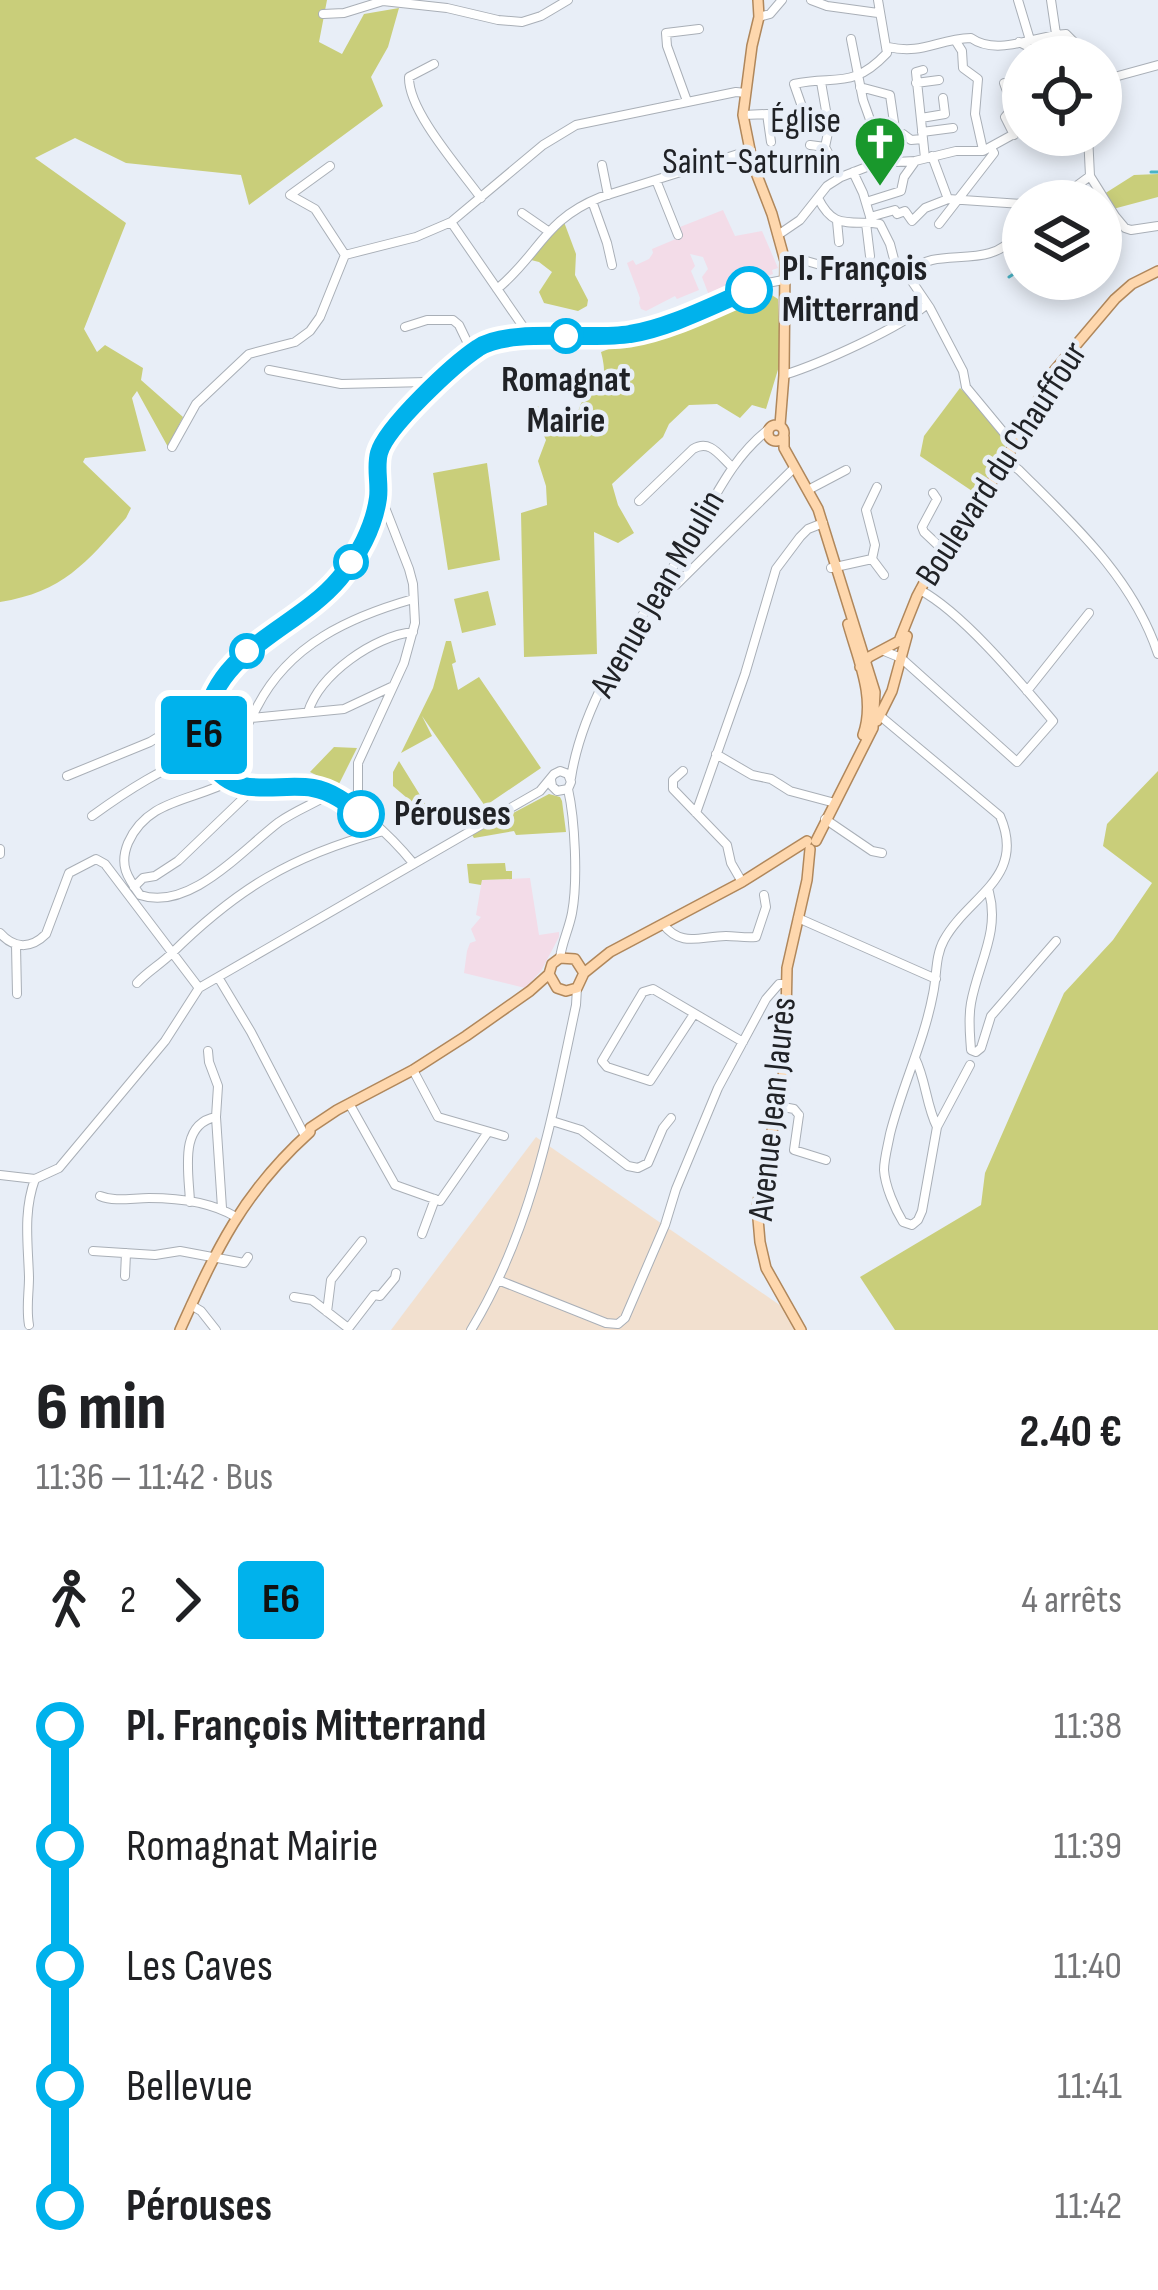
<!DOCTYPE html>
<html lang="fr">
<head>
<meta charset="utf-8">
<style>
	body { margin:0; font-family:"Sofia Sans Condensed",sans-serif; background:#f6f6f6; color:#202124; height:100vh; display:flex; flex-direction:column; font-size:45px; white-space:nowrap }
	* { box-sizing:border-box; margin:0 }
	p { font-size:39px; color:#757577 }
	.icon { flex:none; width:66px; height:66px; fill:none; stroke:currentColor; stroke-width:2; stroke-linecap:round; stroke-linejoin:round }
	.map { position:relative; height:1330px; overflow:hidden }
	.sheet { display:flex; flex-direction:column; background:#fff; flex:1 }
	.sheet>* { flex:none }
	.badge { padding:0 24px; border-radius:9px; font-size:42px; line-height:78px }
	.tools { position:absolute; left:1002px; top:36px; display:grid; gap:24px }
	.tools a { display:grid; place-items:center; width:120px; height:120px; border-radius:50%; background:#fff; box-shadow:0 6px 18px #0003; font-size:60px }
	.map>.badge { position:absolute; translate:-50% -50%; box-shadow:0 0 0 6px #fff }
	.legs { display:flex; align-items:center; gap:18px; height:132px; padding:0 36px; font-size:39px }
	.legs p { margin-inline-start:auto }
	.headline { display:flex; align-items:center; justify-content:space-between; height:204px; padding:0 36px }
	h1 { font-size:66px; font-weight:800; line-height:90px }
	ul { padding:0 36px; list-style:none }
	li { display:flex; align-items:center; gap:42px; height:120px; font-size:45px }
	li i { display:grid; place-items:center; width:18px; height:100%; margin:0 15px; background:currentColor }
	li i::after { content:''; width:30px; height:30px; margin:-15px; border:9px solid; border-radius:50%; background:#fff }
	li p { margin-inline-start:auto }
	li:first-child i { background:linear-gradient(#0000 50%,currentColor 0) }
	li:last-child i { background:linear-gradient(currentColor 50%,#0000 0) }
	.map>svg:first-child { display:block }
</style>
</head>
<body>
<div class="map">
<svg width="1158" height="1330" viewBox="0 0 1158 1330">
	<rect width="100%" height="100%" fill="#e8eef7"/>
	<path fill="#f2e0cf" d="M 536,1137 L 784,1308 L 796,1330 L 391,1330 Z"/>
	<path fill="#f3dce8" d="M 723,210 L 735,236 L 762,231 L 778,268 L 772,270 L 773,274 L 765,277 L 763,274 L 742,282 L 743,285 L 718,295 L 716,292 L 712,293 L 713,297 L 710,298 L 702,277 L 708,269 L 703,257 L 690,254 L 695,266 L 691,271 L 699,290 L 677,299 L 675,296 L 646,311 L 641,309 L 639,303 L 640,298 L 627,263 L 633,260 L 636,265 L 649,259 L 653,253 L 652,249 L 683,236 L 680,227 Z
		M 530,878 L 539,935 L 559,932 L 559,937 L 541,971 L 525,988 L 464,973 L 467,951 L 470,943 L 476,941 L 471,929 L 481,917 L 476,915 L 482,880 Z"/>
	<path fill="#c9ce7a" d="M 0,0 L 327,0 L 319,42 L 342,54 L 364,14 L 399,8 L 388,47 L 371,77 L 383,106 L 249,205 L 241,175 L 126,163 L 75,138 L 35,158 L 126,223 L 84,329 L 97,352 L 105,345 L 143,368 L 141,380 L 183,417 L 168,447 L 137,391 L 132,398 L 146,451 L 85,458 L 83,462 L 131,508 L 126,518 C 86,563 63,592 0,602 Z
		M 1158,174 L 1158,197 L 1113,209 L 1104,194 L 1134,175 Z
		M 564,222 L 576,254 L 575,275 L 588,300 L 587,306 L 578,311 L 544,303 L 539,292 L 552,272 L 539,262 L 531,260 L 550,234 Z
		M 762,289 L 778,299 L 780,363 L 766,409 L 752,405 L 740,418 L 717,404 L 689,405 L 669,424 L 663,437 L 612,484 L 618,505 L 634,533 L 618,543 L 594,532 L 597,654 L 524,657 L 521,513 L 547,505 L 546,486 L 538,461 L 546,440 L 529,405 L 544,407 L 545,424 L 575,421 C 578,414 579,406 583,400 C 597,377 610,387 601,352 Z
		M 960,388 C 973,401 1011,434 1005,452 C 1000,466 984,481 975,493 L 920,456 L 924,436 Z
		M 487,463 L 500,560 L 448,570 L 433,473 Z
		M 488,591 L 496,625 L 462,633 L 454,599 Z
		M 446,641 L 451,641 L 456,662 L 452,664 L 458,690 L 479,677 L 541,768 L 485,806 L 422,716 L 432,736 L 401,753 L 433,688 Z
		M 334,747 L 357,748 L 338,786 L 310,772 Z
		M 399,761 L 436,821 L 435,822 L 393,786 L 393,772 Z
		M 1158,771 L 1158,1330 L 895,1330 L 860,1277 L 981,1205 L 985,1173 L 1064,993 L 1113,940 L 1152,883 L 1103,846 L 1107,824 Z
		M 549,794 L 560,797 L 562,801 L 566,832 L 516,835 L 514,831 L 474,838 L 472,835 Z
		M 505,863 L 506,871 L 512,871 L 512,879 L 482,880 L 481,885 L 469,883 L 467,864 Z"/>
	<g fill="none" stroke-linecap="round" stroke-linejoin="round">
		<path stroke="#49b4c6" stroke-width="3" d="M 1151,172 L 1158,172
			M 1009,277 L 1023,268"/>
		<g stroke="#a9afb7" stroke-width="10">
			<path id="minor" d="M 811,0 L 827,6 L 878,13
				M 1018,0 L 1030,40
				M 1051,0 L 1056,34
				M 323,14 L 344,13 L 383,1 L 447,8 L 498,20 L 522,22 L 541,16 L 568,0
				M 759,17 L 770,14 L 782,0
				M 851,39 L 863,100 L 873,128 L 877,163
				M 955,40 L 962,51 L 963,68 L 978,79 L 975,114 L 983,150
				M 1019,42 L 1029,47 L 1031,57
				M 888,47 C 923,55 937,39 971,38 C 998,57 1036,35 1066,34 L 1089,57
				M 434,64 L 409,77 C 408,111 460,169 481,198
				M 923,70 L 916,72 L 925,158
				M 821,82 L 829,128 L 825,147 L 841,177
				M 916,83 L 939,80
				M 1004,83 C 1008,96 1017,105 1005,117 L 1014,135
				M 1101,83 L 1107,79 L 1158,65
				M 860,87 L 890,95 L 895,129 L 891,133 L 874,132
				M 687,101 L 667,46 L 666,33 L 699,29
				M 743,115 L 767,114 L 771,142
				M 921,118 L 945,114 L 943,98
				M 807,121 L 794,84 C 836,75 852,90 887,53 L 878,0
				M 922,132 L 953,128
				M 903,134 L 911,140 L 923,139
				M 1088,135 L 1090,176 L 1115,216 L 1125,228 L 1131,230 L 1158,226
				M 810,145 L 825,147
				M 932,156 L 948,199 L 1023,204
				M 602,165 L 608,195
				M 330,166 L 290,195 L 315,209 L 345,255
				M 853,172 L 863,193 L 872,223 L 880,224 L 890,244 L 896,267 L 911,280 L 930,308 L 963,371 L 966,387 L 1014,445
				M 656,180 L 678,235
				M 818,198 C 832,226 843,222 872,223
				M 592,201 L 607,243 L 612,265
				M 1032,201 L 1067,193 L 1090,176
				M 866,202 L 901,191 L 904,177 L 914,163
				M 522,213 L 548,231
				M 870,217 L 895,210 L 897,214 L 905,211 L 912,221 L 925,208 L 948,199
				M 837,221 L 839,242
				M 451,222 L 522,325 L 525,333 L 523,338
				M 866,223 L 870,256
				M 939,224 L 994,153 L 991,148
				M 778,235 L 800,220 L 827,186 L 841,177 L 877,163 L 915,161 L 956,151 L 983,151 L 1023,129
				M 785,261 L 803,260 L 841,271 L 896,267
				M 906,275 C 914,269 922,262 932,260 C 959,254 997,263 1015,235 C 1020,227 1021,215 1023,206
				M 497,289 C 540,254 543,220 601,197 L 751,150
				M 405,327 L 427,320 L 453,320 L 459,325 L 472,352
				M 269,370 L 341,384 L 427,382 L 434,387
				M 784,375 C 819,364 901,328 927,304
				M 172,447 L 196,404 L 249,354 L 295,342 L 310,331 L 320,317 L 345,255 L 416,237 L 451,222 L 543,145 L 576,125 L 736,92 L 746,93
				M 1007,461 L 1019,470 C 1074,525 1133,578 1158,654
				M 808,490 L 846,470
				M 933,493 L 937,499 L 922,527 L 924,532 L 942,549
				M 639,501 L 693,449 C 710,439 719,455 732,467
				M 872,559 L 884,575
				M 831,568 L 872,559 L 875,545 L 866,510 L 877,487
				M 662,584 L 669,589 L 676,585 L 794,468
				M 884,651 L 901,658 L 1017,762 L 1053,721 C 1020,682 963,613 920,590
				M 1027,691 L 1089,613
				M 308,712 C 320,674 374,636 413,632
				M 879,715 L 1000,816 C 1027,878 968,896 944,940 C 935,956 937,976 933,994 C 924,1042 902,1086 890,1134 C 888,1145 884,1159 884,1170 C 885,1186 895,1209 903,1222 L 912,1225 L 918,1220 L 922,1211 L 937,1127 C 926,1105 926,1080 915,1058
				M 251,718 L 344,709 L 391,687
				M 716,754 L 752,775 L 771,779 L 790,791 L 835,803
				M 683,771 L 673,780 L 673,789 L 727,845 L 731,863 L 742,882
				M 67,776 L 150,742 L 203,710 L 208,710
				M 571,778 C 584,691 650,607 694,533 C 717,494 733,457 769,429
				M 551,780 L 552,786 L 557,791 L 568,789
				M 230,781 C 193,801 147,799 128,843 C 119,865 127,877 140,895 C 190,912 243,849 279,822 C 295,811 313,804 330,794
				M 247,786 C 246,771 238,755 241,741 C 244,729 252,717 257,707 C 289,644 350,617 413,599
				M 358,809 L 358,763 L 404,663 L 415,623 L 413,584 L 409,569 L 386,510 L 378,500
				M 696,813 L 745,674 L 776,569 L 800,537 L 808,529 L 823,523
				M 92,816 C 132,787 160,770 206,751
				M 825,819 L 872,851 L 882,853
				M 0,849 L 0,854
				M 413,863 C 390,835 355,802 321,790 C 282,777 229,808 207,755 C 200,738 204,718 211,702 C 218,688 224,674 235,663 C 265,629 311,613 341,577 C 359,555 376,524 378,495 C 380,480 375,465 380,450 C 388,427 458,359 481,346 C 492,339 503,340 516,339 C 554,335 598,341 634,334 C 674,326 723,300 762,284 L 783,280
				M 134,887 L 143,878 L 155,876 L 178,861 L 253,789
				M 989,892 C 1000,932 978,964 971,1003 C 968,1019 970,1034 971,1050 L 976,1052 L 981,1048 L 991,1016 L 1056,941
				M 798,918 L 936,979
				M 663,924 C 681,948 701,936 726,936 C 736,936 745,938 756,937 L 766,907 L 764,895
				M 0,933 C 14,949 31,949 46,934 L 69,873 L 96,859 L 105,864 L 199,988
				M 16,945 L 17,994
				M 218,977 L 251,1032 L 305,1136
				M 137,983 C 147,972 161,964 172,953 C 237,889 291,856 380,832
				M 694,1014 L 650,1081 L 607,1067 L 602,1061 L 643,992 L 653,989 L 743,1042
				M 208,1051 L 209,1062 L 218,1086 L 216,1117 L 222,1208
				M 413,1070 L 438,1117 L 504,1136
				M 350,1105 L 395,1185 L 440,1201 L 488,1132
				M 778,1106 L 794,1109 L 799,1115
				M 799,1115 L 794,1150 L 826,1160
				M 552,1121 L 581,1130 L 628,1166 L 638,1168 L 648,1163 L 663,1128 L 671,1118
				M 937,1127 L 970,1065
				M 0,1175 L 35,1179 L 59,1168 L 165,1041 L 199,988 L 540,791 L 554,774 L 560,771 L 568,774 L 571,782 L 568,789 C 575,820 578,881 572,913 C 569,929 562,942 560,958
				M 100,1196 C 115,1202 132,1198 149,1198 C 178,1198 211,1202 236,1217
				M 190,1202 C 189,1173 178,1124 216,1117
				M 422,1234 L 435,1199
				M 93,1251 L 155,1255 L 180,1251 L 244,1263 L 248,1257
				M 125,1276 L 126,1253
				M 498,1280 L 606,1323 L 618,1324 L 625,1318 L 665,1225 L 676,1189 L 718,1088 L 766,999 L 779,984 L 786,984
				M 294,1297 L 312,1300 L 348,1328
				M 191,1305 L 201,1311 L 216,1330
				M 327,1312 L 331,1280 L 362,1241
				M 29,1325 C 26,1308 29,1294 29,1277 C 28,1243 23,1212 35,1179
				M 347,1330 L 374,1295 L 380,1296 L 395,1278 L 396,1273
				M 471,1330 C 532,1230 552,1118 576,1005 L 577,988"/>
		</g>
		<g stroke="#b0875b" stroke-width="12">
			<path id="major" d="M 758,0 L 759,17 L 752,46 L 743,115 L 753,165 L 772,214 L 785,261 L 784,375 L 780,425
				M768 433a8 8 0 1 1 16 0a8 8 0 1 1-16 0Z
				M 784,437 L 784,448 L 818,509 L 875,692 L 873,728 L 816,841
				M 848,624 C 858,660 876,698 863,735
				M 860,667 L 869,657 L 899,641 L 917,596 L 942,549 L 999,472 L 1054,371 L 1115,299 L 1132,284 L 1158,271
				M 877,721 L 892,691 L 907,636
				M 549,974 L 557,988 L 566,991 L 577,988 L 584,973 L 610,952 L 742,882 L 807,841
				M 180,1330 C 216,1250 243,1192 310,1132 L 310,1128 L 337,1110 L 413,1070 L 466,1036 L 530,991 L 549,974 L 552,964 L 560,958 L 575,959 L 584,973
				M 801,1330 L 766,1268 L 760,1242 L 757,1207 L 785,1066 L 787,968 L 807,880 L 810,849"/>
		</g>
		<use href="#minor" stroke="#fff" stroke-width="8"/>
		<use href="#major" stroke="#fed7ad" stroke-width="9"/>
	</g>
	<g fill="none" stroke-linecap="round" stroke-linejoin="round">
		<g stroke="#fff" stroke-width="27">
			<path id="line-1" d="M 361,814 C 347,803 331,791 313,788 C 278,782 237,801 212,764 C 203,751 202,736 205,721 C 218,648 297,629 339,579 C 358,557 374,527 378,498 C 380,483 375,468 379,453 C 386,427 454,364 478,348 C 508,327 591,341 630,334 C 669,328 713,305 749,290"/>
		</g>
		<use href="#line-1" stroke="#00b2ec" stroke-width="18"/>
	</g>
	<defs>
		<g id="church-pin" transform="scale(2.7)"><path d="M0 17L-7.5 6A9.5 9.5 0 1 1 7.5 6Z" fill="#19982c" stroke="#e8eef7"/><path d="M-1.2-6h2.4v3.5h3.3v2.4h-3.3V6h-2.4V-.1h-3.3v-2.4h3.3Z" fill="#fff"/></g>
	</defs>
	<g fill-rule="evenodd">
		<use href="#church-pin" x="880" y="142"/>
	</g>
	<g fill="#fff" stroke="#00b2ec" stroke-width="6">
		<circle cx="749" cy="290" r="21"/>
		<circle cx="566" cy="336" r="15"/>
		<circle cx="351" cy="562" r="15"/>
		<circle cx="247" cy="651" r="15"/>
		<circle cx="361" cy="814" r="21"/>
	</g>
	<g text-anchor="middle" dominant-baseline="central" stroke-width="9" stroke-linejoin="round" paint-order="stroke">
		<g font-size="36" fill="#202226" stroke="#e8eef7" text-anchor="end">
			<text x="841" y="121">Église<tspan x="841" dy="41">Saint-Saturnin</tspan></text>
		</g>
		<g font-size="36" font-weight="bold" fill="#202226" stroke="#e8eef7" text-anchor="start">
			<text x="782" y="269">Pl. François<tspan x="782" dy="41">Mitterrand</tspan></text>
			<text x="566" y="380" text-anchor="middle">Romagnat<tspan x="566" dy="41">Mairie</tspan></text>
			<text x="394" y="814">Pérouses</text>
		</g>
		<g font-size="36" fill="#202226" stroke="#e8eef7">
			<text transform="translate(1002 464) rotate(-57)">Boulevard du Chauffour</text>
			<text transform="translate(658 594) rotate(-60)">Avenue Jean Moulin</text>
			<text transform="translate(773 1109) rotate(-84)">Avenue Jean Jaurès</text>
		</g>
	</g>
</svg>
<div class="tools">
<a><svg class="icon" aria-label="locate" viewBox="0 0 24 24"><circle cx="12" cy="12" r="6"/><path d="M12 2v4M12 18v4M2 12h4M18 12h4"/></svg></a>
<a><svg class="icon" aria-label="layers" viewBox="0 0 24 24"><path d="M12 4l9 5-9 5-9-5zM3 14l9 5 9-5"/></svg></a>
</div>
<b class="badge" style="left:204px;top:735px;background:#00b2ec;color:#111">E6</b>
</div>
<section class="sheet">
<div class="headline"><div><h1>6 min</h1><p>11:36 – 11:42 · Bus</p></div><b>2.40 €</b></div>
<div class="legs"><svg class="icon" aria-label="walk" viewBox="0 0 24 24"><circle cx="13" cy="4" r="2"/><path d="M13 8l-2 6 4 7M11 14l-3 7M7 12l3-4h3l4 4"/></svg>2<svg class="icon" aria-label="forward" viewBox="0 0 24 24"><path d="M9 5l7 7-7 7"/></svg><b class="badge" style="background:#00b2ec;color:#111">E6</b><p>4 arrêts</p></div>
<ul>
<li><i style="color:#00b2ec"></i><b>Pl. François Mitterrand</b><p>11:38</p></li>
<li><i style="color:#00b2ec"></i><span>Romagnat Mairie</span><p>11:39</p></li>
<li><i style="color:#00b2ec"></i><span>Les Caves</span><p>11:40</p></li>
<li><i style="color:#00b2ec"></i><span>Bellevue</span><p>11:41</p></li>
<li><i style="color:#00b2ec"></i><b>Pérouses</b><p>11:42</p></li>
</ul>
</section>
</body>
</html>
